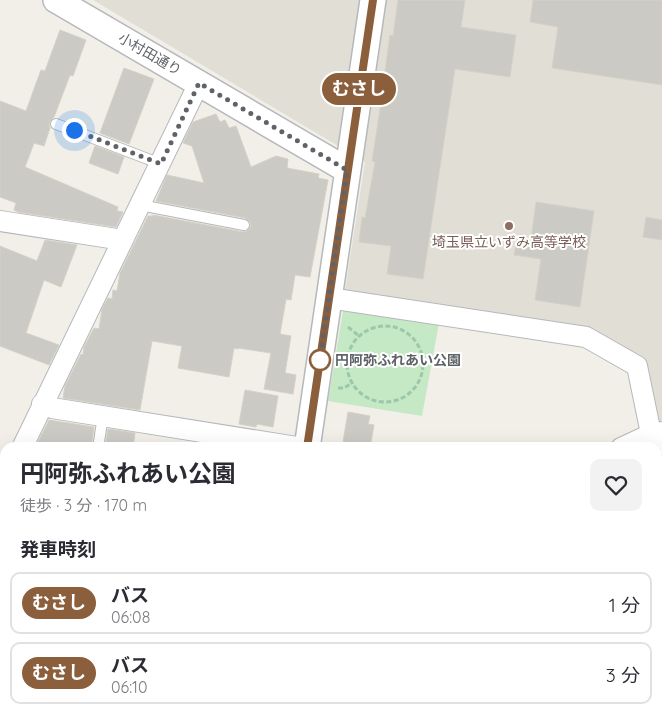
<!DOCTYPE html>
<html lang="ja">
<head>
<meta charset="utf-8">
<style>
	body { margin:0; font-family:Quicksand,"Noto Sans JP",sans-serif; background:#f2f2f3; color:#2b2b33; height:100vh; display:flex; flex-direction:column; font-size:19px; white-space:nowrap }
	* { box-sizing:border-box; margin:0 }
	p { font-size:16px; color:#7c7c81 }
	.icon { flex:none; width:28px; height:28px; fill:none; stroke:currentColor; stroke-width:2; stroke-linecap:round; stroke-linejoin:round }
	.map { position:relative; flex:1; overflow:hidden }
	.details { position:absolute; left:0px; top:442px; width:662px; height:281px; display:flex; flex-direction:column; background:#fff; border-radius:15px 15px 0 0; box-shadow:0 5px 20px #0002 }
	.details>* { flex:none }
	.badge { padding:0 10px; border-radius:16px; font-size:18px; line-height:32px }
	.you { position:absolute; width:25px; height:25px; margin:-12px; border:4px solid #fff; border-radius:50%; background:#1a73e8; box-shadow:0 0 0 8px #1a73e833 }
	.map>.badge { position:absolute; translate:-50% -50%; box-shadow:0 0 0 2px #fff }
	h2 { padding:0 20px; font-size:19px; line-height:45px }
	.round { display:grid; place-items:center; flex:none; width:52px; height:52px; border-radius:10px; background:#f2f2f3 }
	.summary { display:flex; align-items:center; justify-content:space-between; height:85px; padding:0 20px }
	h1 { font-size:24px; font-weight:700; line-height:38px }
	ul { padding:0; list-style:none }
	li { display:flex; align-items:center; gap:15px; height:62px; margin:0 10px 8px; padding:0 10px; border:2px solid #e1e1e2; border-radius:10px }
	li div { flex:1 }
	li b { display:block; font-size:19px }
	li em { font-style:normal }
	li .badge { min-width:55px; font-weight:700; text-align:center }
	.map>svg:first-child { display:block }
</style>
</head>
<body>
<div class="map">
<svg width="662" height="723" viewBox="0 0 662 723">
	<rect width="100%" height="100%" fill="#f1efe8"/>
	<path fill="#e1ded6" d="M 93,0 L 662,0 L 662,450 L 646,363 L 586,333 L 348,295 L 345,290 L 365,162 Z"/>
	<path fill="#c5e8c5" d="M 346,308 L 439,323 L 422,416 L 328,401 L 343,311 Z"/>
	<path fill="#cccac5" stroke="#d6d1c6" d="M 398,0 L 465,0 L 461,27 L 516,35 L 510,77 L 455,69 L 423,279 L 387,274 L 391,246 L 359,242 L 362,217 L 365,218 L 375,162 L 372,161 L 386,71 L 385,71 L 390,35 L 393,36 Z
		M 533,0 L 662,0 L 662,85 L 552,68 L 558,27 L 530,22 Z
		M 60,30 L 86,40 L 73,76 L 70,75 L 54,117 L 50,121 L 49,125 L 50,128 L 44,146 L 34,143 L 25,167 L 118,207 L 117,211 L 123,212 L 116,227 L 18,212 L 14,210 L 16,203 L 0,197 L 0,101 L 26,111 L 41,70 L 45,71 Z
		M 124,68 L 154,79 L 129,144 L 100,133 Z
		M 216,114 L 220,122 L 225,120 L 229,128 L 236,126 L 251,167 L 276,156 L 288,159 L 287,168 L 319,174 L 318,178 L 328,180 L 310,277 L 295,275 L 291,300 L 286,299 L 280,334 L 291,336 L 285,373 L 296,375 L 293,394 L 264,389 L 271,353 L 238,348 L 238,349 L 234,348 L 229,377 L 178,368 L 182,346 L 152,341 L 140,410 L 63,398 L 65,386 L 81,354 L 83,355 L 84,347 L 94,328 L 99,329 L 102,309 L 108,298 L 112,299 L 113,290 L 117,291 L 120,273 L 148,216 L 153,216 L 153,215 L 243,232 L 247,231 L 249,229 L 251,226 L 250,222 L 245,218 L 156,201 L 167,175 L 204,183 L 192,146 L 183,143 L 193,122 Z
		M 95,146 L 124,157 L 118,174 L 89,163 Z
		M 536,202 L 594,211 L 580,307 L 535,300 L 541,259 L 514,255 L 517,238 L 531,240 Z
		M 646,217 L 662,220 L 662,240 L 643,237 Z
		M 45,240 L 77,245 L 61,287 L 44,280 L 26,333 L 59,345 L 49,365 L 0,346 L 0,246 L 37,261 Z
		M 245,390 L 278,396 L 273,427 L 257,424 L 256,427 L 239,424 Z
		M 348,412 L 370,416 L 368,424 L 374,425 L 370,448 L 342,448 Z
		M 49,420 L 94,427 L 91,448 L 35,448 Z
		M 108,429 L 135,433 L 133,448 L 105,448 Z"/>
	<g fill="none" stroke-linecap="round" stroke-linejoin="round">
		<g stroke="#b5b8bc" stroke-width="12">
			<path id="service" d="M 56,124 L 161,164
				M 140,205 L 244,225
				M 98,448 L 103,416"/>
		</g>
		<g stroke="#b5b8bc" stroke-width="22">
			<path id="minor" d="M 0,221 L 123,240
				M 329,298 L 586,337 L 637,366 L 654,448
				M 42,404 L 52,408 L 303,448
				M 22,448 L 199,83
				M 621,448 L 651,434 L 662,432
				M 658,466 L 662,489
				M 0,493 L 5,483
				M 0,717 L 16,723
				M 367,719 L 368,723"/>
		</g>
		<g stroke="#b5b8bc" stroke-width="28">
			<path id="tertiary" d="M 56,0 L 347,170
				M 307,448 L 373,0
				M 264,723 L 265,719"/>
		</g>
		<path stroke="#9cc7a9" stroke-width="3" stroke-dasharray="5 2.5" stroke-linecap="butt" d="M347 364a38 38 0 1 1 76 0a38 38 0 1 1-76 0Z
			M 348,327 L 359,336
			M 338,388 L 344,388 L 353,382"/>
		<use href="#service" stroke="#fff" stroke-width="10"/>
		<use href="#minor" stroke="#fff" stroke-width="20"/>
		<use href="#tertiary" stroke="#fff" stroke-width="25"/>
	</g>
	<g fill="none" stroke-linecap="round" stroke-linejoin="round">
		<g stroke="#fff" stroke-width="11">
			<path id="line" d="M 307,448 L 373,0"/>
		</g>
		<use href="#line" stroke="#8b5e3c" stroke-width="8"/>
		<path stroke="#5f6368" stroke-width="5" stroke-dasharray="0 9" d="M 74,130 L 161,164 L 199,83 L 347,170 L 320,360"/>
	</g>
	<circle fill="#8d6e63" stroke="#fff" stroke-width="2" cx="509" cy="226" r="5"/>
	<circle fill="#fff" stroke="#8b5e3c" stroke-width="2.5" cx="320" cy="360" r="10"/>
	<g text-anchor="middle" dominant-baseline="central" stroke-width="4" stroke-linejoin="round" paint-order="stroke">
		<g font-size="14" fill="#5f6368" stroke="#fff">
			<text transform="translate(150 54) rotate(30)">小村田通り</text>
		</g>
		<g font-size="14" fill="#785e54" stroke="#fff">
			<text x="509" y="242">埼玉県立いずみ高等学校</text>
		</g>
		<g font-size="14" font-weight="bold" fill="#5f6368" stroke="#fff" text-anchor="start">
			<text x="335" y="360">円阿弥ふれあい公園</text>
		</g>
	</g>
</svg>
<div class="you" style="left:74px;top:130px"></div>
<b class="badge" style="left:359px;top:89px;background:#8b5e3c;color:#fff">むさし</b>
<section class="details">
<div class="summary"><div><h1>円阿弥ふれあい公園</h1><p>徒歩 · 3 分 · 170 m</p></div><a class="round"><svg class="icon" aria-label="heart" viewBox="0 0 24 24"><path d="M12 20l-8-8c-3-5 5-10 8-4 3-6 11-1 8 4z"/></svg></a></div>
<h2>発車時刻</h2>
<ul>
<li><span class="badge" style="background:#8b5e3c;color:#fff">むさし</span><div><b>バス</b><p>06:08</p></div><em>1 分</em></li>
<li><span class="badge" style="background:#8b5e3c;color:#fff">むさし</span><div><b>バス</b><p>06:10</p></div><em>3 分</em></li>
</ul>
</section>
</div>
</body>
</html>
